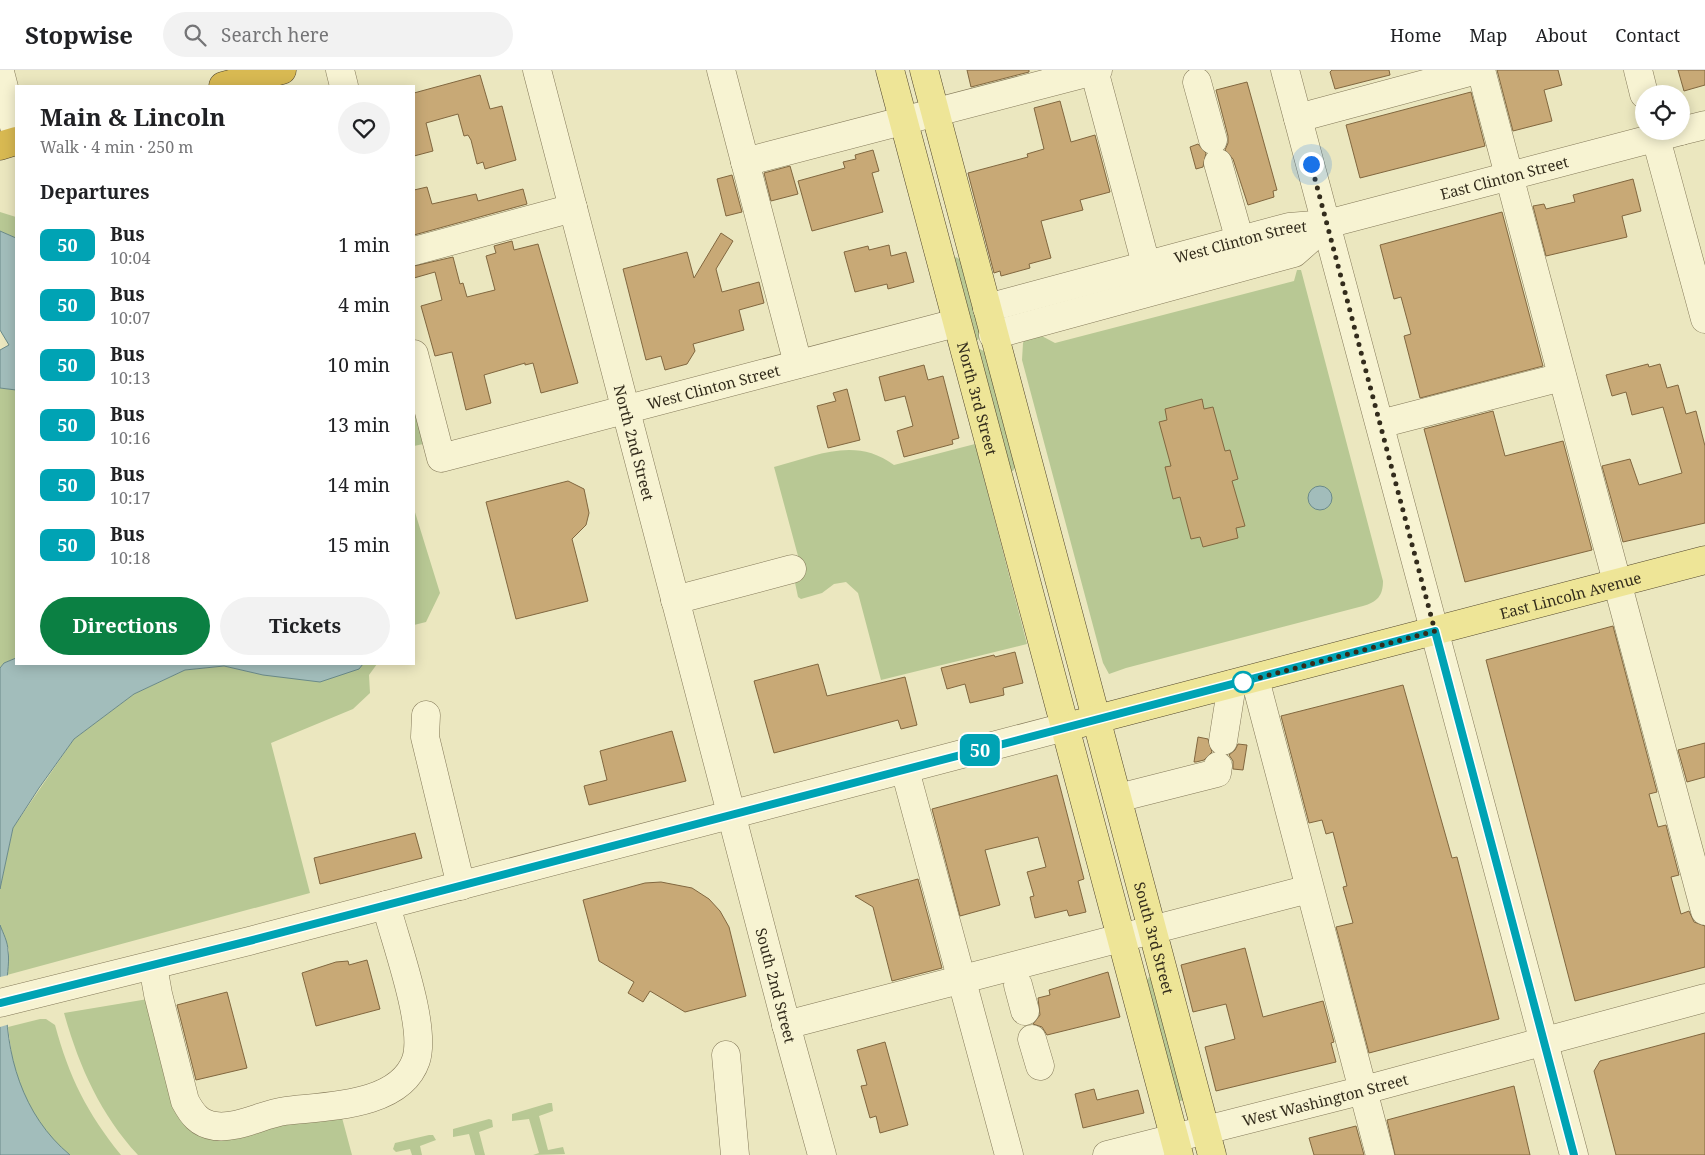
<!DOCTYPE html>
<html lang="en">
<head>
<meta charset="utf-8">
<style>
	body { margin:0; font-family:"Noto Serif",serif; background:#f2f2f2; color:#202124; height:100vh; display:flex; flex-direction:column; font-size:19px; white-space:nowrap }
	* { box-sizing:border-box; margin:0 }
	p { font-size:16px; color:#757577 }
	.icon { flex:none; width:28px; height:28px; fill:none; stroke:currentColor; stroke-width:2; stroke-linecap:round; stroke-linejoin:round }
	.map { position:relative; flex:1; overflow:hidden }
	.details { position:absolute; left:15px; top:15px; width:400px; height:580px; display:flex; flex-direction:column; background:#fff; border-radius:0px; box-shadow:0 2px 12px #0003 }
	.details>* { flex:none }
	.badge { padding:0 10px; border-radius:8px; font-size:18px; line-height:32px }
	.controls { position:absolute; left:1635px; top:15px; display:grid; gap:10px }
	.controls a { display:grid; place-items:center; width:55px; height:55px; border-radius:50%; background:#fff; box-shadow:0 2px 12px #0003; font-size:25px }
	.you { position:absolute; width:25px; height:25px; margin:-12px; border:4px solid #fff; border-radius:50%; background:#1a73e8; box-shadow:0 0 0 8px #1a73e833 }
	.map>.badge { position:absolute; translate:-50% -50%; box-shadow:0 0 0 2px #fff }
	h2 { padding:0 25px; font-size:19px; line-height:45px }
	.round { display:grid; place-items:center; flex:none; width:52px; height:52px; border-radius:26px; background:#f2f2f2 }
	.overview { display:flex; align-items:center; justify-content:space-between; height:85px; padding:0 25px }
	h1 { font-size:24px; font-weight:700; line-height:38px }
	.primary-button { display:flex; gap:10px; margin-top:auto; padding:10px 25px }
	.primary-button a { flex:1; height:58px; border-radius:30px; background:#0b8043; color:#fff; font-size:20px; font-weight:700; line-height:58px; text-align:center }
	.primary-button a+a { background:#f2f2f2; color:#202124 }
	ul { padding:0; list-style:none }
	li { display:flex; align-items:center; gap:15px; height:60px; padding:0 25px }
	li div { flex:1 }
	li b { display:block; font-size:19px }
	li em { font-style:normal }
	li .badge { min-width:55px; font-weight:700; text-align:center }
	header { display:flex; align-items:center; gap:30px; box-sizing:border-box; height:70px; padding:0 25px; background:#fff; border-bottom:1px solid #e0e0e0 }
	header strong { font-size:24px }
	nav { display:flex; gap:28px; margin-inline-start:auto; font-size:18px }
	.search { width:350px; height:45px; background:#f2f2f2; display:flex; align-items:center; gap:12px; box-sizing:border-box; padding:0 18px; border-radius:28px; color:#757577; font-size:19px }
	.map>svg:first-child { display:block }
</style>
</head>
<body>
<header>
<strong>Stopwise</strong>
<div class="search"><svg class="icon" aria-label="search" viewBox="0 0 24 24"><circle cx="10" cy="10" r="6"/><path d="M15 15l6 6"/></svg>Search here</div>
<nav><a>Home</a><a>Map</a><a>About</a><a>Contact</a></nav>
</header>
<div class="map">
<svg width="1705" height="1085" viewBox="0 0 1705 1085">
	<rect width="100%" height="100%" fill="#ebe7bf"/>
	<path fill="#b8c894" d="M 0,142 L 16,147 L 16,168 L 0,161 Z
		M 956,187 L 961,190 L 981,265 L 978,270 L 975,270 L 953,189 Z
		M 1297,200 L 1301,200 L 1383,511 C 1383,526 1377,532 1363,536 L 1126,598 L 1109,604 L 1103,593 L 1022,290 L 1023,273 L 1026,267 L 1040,265 L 1055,273 L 1294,211 Z
		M 980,279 L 985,282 L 1016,396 L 1013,401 L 1009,400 L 977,281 Z
		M 414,284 L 437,371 L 414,376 Z
		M 0,318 L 16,320 L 16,588 L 4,593 L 0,598 Z
		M 975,374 L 1027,574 L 881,610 L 858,523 L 846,512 L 834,514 L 822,523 L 801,529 L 798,527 L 794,508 L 801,497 L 774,397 C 816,386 855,366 894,395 Z
		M 414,439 L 440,523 L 426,552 L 414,555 Z
		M 363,594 L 377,594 L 369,605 L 370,623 L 353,639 L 271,673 L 310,823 L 7,905 L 9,880 L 0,855 L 0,819 L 13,758 L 74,669 L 134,624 L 185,600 L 224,596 L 263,605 L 359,599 Z
		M 1149,907 L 1151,907 L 1186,1030 L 1179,1031 L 1146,911 Z
		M 148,929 L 180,1046 L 341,1044 L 352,1085 L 138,1085 C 100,1044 79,996 64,943 Z
		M 40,949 L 46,949 L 55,955 C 69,1007 87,1043 121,1085 L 70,1085 L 53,1071 L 29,1038 L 14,1002 L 8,957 Z
		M 549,1033 L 552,1033 L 553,1041 L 539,1046 L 548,1080 L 563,1077 L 565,1084 L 533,1085 L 539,1083 L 529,1049 L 512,1051 L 512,1044 Z
		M 489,1049 L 492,1050 L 493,1057 L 479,1062 L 485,1085 L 475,1085 L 469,1064 L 453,1067 L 453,1059 Z
		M 429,1065 L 433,1065 L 436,1070 L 420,1076 L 422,1085 L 412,1085 L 410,1079 L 396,1082 L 393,1079 L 395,1073 Z"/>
	<path fill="#a2bdbb" stroke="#6a8a89" d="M 0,161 L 16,168 L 16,320 L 0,318 L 0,280 L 9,275 L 0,260 Z
		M1308 428a12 12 0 1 1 24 0a12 12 0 1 1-24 0Z
		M 16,588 L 16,594 L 363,594 L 359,599 L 320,612 L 263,605 L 224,596 L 185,600 L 134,624 L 74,669 L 39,718 L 13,758 L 0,819 L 0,598 L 4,593 Z
		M 0,855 C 3,863 8,872 8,881 C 10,894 6,909 6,923 C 5,984 22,1045 70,1085 L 0,1085 Z"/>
	<path fill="#ebe7bf" d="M 9,905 L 10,954 L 0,957 L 0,907 Z"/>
	<path fill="#c8a976" stroke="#81673f" d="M 967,0 L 1029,0 L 1029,2 L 971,17 Z
		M 1332,0 L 1389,0 L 1390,5 L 1335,19 L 1330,2 Z
		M 1497,0 L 1558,0 L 1562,15 L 1544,20 L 1552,51 L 1513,61 Z
		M 1678,0 L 1705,0 L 1705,15 L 1684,21 Z
		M 480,5 L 490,39 L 502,36 L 516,90 L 485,99 L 483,92 L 477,94 L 471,70 L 468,65 L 464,66 L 458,44 L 426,53 L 433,81 L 414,86 L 414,23 Z
		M 1247,12 L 1277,120 L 1273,121 L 1274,127 L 1248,135 L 1233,89 L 1225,80 L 1228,73 L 1228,66 L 1216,20 Z
		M 1471,22 L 1485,76 L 1360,108 L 1346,55 Z
		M 1060,31 L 1071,72 L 1095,65 L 1110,122 L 1080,130 L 1083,140 L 1041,151 L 1051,188 L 1029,194 L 1030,198 L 1001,206 L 1000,201 L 994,203 L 968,103 L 1028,87 L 1027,84 L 1044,79 L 1034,38 Z
		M 1198,74 L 1206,83 L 1203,97 L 1196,99 L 1190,77 Z
		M 873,80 L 879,101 L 872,103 L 883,142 L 812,161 L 798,111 L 845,98 L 843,92 L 856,89 L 855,85 Z
		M 790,96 L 798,124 L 771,131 L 764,103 Z
		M 732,105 L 742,142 L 726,146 L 717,109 Z
		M 1633,109 L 1641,141 L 1622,146 L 1627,167 L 1546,186 L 1533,136 L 1544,134 L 1546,139 L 1575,132 L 1573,125 Z
		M 427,117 L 432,134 L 476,124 L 478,131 L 523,119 L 527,134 L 414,165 L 414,120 Z
		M 1502,142 L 1543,296 L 1420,328 L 1404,266 L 1411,264 L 1401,227 L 1394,229 L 1380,175 Z
		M 721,163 L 733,171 L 716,199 L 722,222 L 759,212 L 764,233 L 739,240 L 744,260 L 693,274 L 695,281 L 687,294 L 665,300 L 661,286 L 646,290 L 623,199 L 687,182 L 694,208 Z
		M 512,171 L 514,180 L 538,174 L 578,313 L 541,323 L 533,293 L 525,295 L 525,293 L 484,305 L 491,333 L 466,340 L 452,282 L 435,286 L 421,236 L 442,230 L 435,202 L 414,208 L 414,196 L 453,187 L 460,214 L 463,213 L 467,227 L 495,220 L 486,186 L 496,183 L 494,176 Z
		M 889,175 L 891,186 L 906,182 L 914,212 L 888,219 L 887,214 L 855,222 L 844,182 L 868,176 L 869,180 Z
		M 1648,294 L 1649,297 L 1660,294 L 1667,318 L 1678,315 L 1686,344 L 1696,341 L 1705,376 L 1705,453 L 1623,472 L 1602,396 L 1630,389 L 1639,415 L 1682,403 L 1663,337 L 1632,345 L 1626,322 L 1612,326 L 1606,305 Z
		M 924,295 L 928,310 L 943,306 L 959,368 L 952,370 L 953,374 L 904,387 L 897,361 L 913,356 L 905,326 L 885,331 L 879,307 Z
		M 847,319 L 860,370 L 828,378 L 817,336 L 836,331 L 833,323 Z
		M 1202,329 L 1204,339 L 1213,337 L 1225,381 L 1230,380 L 1238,409 L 1232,411 L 1245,456 L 1236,458 L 1238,468 L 1203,477 L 1200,467 L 1191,469 L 1180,427 L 1173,429 L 1165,397 L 1171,396 L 1159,352 L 1167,350 L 1165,339 Z
		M 1493,341 L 1505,386 L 1563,371 L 1592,480 L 1465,512 L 1424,359 Z
		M 568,411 L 584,419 L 589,443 L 586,455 L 572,469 L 588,531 L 516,549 L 486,432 Z
		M 1613,556 L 1657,722 L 1649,724 L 1658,757 L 1666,755 L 1679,805 L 1671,807 L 1681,844 L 1689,841 L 1694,852 L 1705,856 L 1705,897 L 1575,931 L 1486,590 Z
		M 1015,582 L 1023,613 L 1003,618 L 1004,625 L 970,633 L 965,614 L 947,619 L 941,598 L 994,585 L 995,587 Z
		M 818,594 L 827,626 L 905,607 L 917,655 L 901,659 L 898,650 L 774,683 L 754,611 Z
		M 1403,615 L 1452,788 L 1457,787 L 1499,949 L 1369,983 L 1336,857 L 1353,853 L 1343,817 L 1347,816 L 1333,762 L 1326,764 L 1322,750 L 1309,753 L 1281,646 Z
		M 672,661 L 686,711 L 589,735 L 584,716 L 607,710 L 600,681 Z
		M 1198,667 L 1208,669 L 1212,682 L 1204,690 L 1196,692 L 1194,692 Z
		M 1705,673 L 1705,707 L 1687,712 L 1678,680 Z
		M 1238,674 L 1247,675 L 1243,700 L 1233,699 L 1233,691 L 1229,685 L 1235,680 Z
		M 1057,705 L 1084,809 L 1078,811 L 1086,842 L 1069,846 L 1067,840 L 1035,848 L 1030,827 L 1034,826 L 1027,802 L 1046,797 L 1038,767 L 985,780 L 1000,835 L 960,846 L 932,739 Z
		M 415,763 L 422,788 L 320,814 L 314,788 Z
		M 918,809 L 942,898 L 892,911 L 873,837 L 855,826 Z
		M 661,812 L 692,818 L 709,829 L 720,841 L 729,857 L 746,926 L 685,942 L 650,921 L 643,932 L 628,923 L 634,912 L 599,891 L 583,830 L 645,813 Z
		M 1245,878 L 1263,947 L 1323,931 L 1334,972 L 1331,973 L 1336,992 L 1216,1021 L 1205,977 L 1235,969 L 1226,934 L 1193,942 L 1181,895 Z
		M 367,890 L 380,939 L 316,956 L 302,903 L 336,892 L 348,891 L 349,895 Z
		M 1108,902 L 1120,947 L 1047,965 L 1042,957 L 1033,954 L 1040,945 L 1038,928 L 1050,925 L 1049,920 Z
		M 227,922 L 247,998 L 196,1010 L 177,935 Z
		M 1705,963 L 1705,1085 L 1616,1085 L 1594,1001 L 1600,991 Z
		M 885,972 L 908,1055 L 880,1063 L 876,1046 L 870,1048 L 861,1016 L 867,1015 L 857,980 Z
		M 1514,1016 L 1530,1085 L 1395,1085 L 1387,1050 Z
		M 1094,1019 L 1097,1030 L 1138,1020 L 1144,1043 L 1083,1058 L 1075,1024 Z
		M 1356,1056 L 1364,1085 L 1314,1085 L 1309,1068 Z"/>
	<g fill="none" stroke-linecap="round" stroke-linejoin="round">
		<g stroke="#837858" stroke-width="29">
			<g id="minor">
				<path d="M 340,0 L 344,16"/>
				<path id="s1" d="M 537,0 L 791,973 L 822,1085"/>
				<path d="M 721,0 L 798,294"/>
				<path d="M 1094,0 L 1151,213"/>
				<path d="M 1285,0 L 1574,1085"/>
				<path d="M 1481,0 C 1555,280 1630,561 1705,841"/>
				<path d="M 1638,0 L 1644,24"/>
				<path d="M 0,2 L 16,64"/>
				<path d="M 1197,12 L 1213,70"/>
				<path d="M 1298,48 L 1477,0"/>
				<path d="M 1654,61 L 1705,249"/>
				<path d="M 1681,61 L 1705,55"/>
				<path d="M 745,92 L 1098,0"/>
				<path d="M 1218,93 L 1240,171"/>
				<path d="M 414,181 L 573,138"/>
				<path id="s2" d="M 987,238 L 1289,157 L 1327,154 L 1681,61"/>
				<path d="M 993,265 L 1294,183 L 1327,154"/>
				<path id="s3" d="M 414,284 L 441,388 L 956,253"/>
				<path d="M 1380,354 L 1562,307"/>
				<path d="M 675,530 L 792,499"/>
				<path d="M 1255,609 L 1380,1085"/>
				<path d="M 426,645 L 425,667 L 461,816"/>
				<path d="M 1223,671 L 1232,614"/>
				<path d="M 905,700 L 1009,1085"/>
				<path d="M 1118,728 L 1217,703 L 1218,696"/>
				<path d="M 153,896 L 158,924 L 185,1031 C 192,1044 199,1054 215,1056 C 238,1059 263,1044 285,1041 C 325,1036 400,1037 416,990 C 427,956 395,871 386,835"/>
				<path d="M 1018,915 L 1025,941"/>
				<path d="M 0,933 L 253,870 L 1065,657"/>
				<path d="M 786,955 L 1309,819"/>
				<path d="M 1032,969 L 1040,996"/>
				<path d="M 726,985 L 735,1085"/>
				<path id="s4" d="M 1107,1085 L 1364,1020 L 1705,928"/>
			</g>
		</g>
		<g stroke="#51452d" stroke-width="29">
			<g id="major">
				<path id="s5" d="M 890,0 L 1179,1085"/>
				<path id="s6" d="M 924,0 L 1212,1085"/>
				<path id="s7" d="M 1078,654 L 1705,490"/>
			</g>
		</g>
		<g stroke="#51452d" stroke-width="29">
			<path id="highway" d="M 223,16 L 282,0
				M 0,76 L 16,71"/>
		</g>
		<use href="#minor" stroke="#f7f3d2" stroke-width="28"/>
		<use href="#major" stroke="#eee597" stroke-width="28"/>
		<use href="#highway" stroke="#d8b952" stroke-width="28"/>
	</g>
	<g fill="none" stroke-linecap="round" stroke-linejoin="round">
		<g stroke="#fff" stroke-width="11">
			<path id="line" d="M 0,933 L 253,870 L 1435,561 L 1574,1085"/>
		</g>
		<use href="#line" stroke="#00a3b4" stroke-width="8"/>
		<path stroke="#332c1c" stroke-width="5" stroke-dasharray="0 9" d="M 1243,612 L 1435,561 L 1311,94"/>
	</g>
	<circle fill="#fff" stroke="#00a3b4" stroke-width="2.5" cx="1243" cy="612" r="10"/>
	<g text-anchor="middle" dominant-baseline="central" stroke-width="4" stroke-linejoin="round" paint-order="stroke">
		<g font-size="15" fill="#332c1c" stroke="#f3f0ce">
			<text stroke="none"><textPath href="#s2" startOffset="534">East Clinton Street</textPath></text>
			<text stroke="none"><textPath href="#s2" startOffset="262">West Clinton Street</textPath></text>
			<text stroke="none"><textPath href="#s3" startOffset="389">West Clinton Street</textPath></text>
			<text stroke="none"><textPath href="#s5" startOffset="340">North 3rd Street</textPath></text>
			<text stroke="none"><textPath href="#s1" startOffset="385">North 2nd Street</textPath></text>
			<text stroke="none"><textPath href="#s7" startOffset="509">East Lincoln Avenue</textPath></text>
			<text stroke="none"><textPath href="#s6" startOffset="898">South 3rd Street</textPath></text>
			<text stroke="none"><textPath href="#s1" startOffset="946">South 2nd Street</textPath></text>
			<text stroke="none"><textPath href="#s4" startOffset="225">West Washington Street</textPath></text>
		</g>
	</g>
</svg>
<div class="controls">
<a><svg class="icon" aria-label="locate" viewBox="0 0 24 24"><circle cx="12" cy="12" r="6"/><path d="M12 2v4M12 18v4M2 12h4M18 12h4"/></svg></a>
</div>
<div class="you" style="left:1311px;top:94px"></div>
<b class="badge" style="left:980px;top:680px;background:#00a3b4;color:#fff">50</b>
<section class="details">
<div class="overview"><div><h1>Main &amp; Lincoln</h1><p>Walk · 4 min · 250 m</p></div><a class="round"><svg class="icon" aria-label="heart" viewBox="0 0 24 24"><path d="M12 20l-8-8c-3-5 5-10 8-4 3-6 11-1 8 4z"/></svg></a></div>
<h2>Departures</h2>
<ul>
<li><span class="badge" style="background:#00a3b4;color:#fff">50</span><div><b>Bus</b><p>10:04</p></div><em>1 min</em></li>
<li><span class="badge" style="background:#00a3b4;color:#fff">50</span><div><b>Bus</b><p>10:07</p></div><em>4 min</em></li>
<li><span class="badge" style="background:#00a3b4;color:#fff">50</span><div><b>Bus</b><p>10:13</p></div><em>10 min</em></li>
<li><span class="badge" style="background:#00a3b4;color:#fff">50</span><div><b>Bus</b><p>10:16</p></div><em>13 min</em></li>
<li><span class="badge" style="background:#00a3b4;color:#fff">50</span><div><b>Bus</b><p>10:17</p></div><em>14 min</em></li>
<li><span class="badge" style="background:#00a3b4;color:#fff">50</span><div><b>Bus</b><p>10:18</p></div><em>15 min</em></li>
</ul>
<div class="primary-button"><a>Directions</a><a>Tickets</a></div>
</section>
</div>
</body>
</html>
